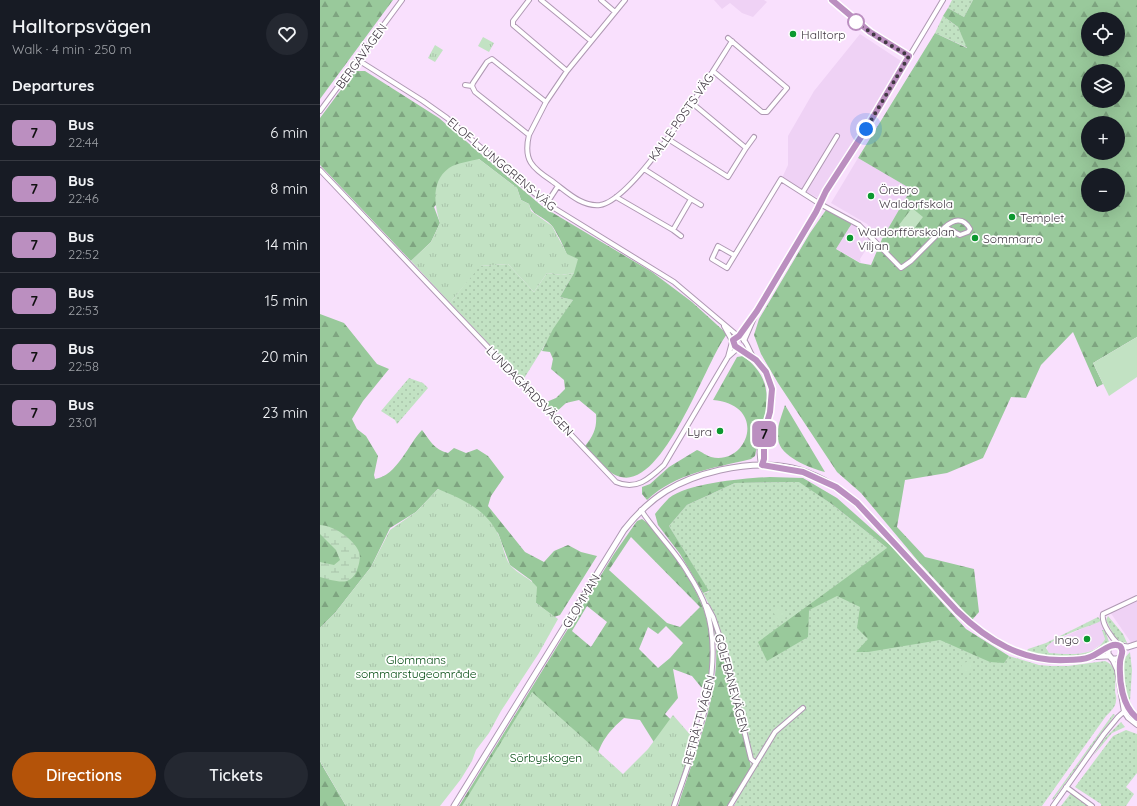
<!DOCTYPE html>
<html lang="en">
<head>
<meta charset="utf-8">
<style>
	body { margin:0; font-family:Quicksand,sans-serif; background:#242831; color:#f1f3f6; height:100vh; display:flex; flex-direction:column; font-size:15px; white-space:nowrap }
	* { box-sizing:border-box; margin:0 }
	p { font-size:13px; color:#9ea1a6 }
	.icon { flex:none; width:22px; height:22px; fill:none; stroke:currentColor; stroke-width:2; stroke-linecap:round; stroke-linejoin:round }
	.map { position:relative; flex:1; overflow:hidden }
	.sheet { display:flex; flex-direction:column; background:#171b24; width:320px }
	.sheet>* { flex:none }
	.badge { padding:0 8px; border-radius:6px; font-size:14px; line-height:26px }
	.controls { position:absolute; left:761px; top:12px; display:grid; gap:8px }
	.controls a { display:grid; place-items:center; width:44px; height:44px; border-radius:50%; background:#171b24; box-shadow:0 4px 16px #0002; font-size:20px }
	.you { position:absolute; width:20px; height:20px; margin:-10px; border:3px solid #fff; border-radius:50%; background:#1a73e8; box-shadow:0 0 0 6px #1a73e833 }
	.map>.badge { position:absolute; translate:-50% -50%; box-shadow:0 0 0 2px #fff }
	h2 { padding:0 12px; font-size:15px; line-height:36px }
	.round { display:grid; place-items:center; flex:none; width:42px; height:42px; border-radius:21px; background:#242831 }
	.headline { display:flex; align-items:center; justify-content:space-between; height:68px; padding:0 12px }
	h1 { font-size:19px; font-weight:600; line-height:30px }
	.cta { display:flex; gap:8px; margin-top:auto; padding:8px 12px }
	.cta a { flex:1; height:46px; border-radius:24px; background:#b45309; color:#fff; font-size:16px; font-weight:600; line-height:46px; text-align:center }
	.cta a+a { background:#242831; color:#f1f3f6 }
	ul { padding:0; list-style:none }
	li { display:flex; align-items:center; gap:12px; height:56px; padding:0 12px; border-top:1px solid #363941 }
	li div { flex:1 }
	li b { display:block; font-size:15px }
	li em { font-style:normal }
	li .badge { min-width:44px; font-weight:700; text-align:center }
	main { display:flex; flex:1; min-height:0 }
	.map>svg:first-child { display:block }
</style>
</head>
<body>
<main>
<section class="sheet">
<div class="headline"><div><h1>Halltorpsvägen</h1><p>Walk · 4 min · 250 m</p></div><a class="round"><svg class="icon" aria-label="heart" viewBox="0 0 24 24"><path d="M12 20l-8-8c-3-5 5-10 8-4 3-6 11-1 8 4z"/></svg></a></div>
<h2>Departures</h2>
<ul>
<li><span class="badge" style="background:#bb8fc0;color:#111">7</span><div><b>Bus</b><p>22:44</p></div><em>6 min</em></li>
<li><span class="badge" style="background:#bb8fc0;color:#111">7</span><div><b>Bus</b><p>22:46</p></div><em>8 min</em></li>
<li><span class="badge" style="background:#bb8fc0;color:#111">7</span><div><b>Bus</b><p>22:52</p></div><em>14 min</em></li>
<li><span class="badge" style="background:#bb8fc0;color:#111">7</span><div><b>Bus</b><p>22:53</p></div><em>15 min</em></li>
<li><span class="badge" style="background:#bb8fc0;color:#111">7</span><div><b>Bus</b><p>22:58</p></div><em>20 min</em></li>
<li><span class="badge" style="background:#bb8fc0;color:#111">7</span><div><b>Bus</b><p>23:01</p></div><em>23 min</em></li>
</ul>
<div class="cta"><a>Directions</a><a>Tickets</a></div>
</section>
<div class="map">
<svg width="817" height="806" viewBox="0 0 817 806">
	<defs>
		<pattern id="grass-dots" width="8" height="8" patternUnits="userSpaceOnUse"><rect width="8" height="8" fill="#c2e2c3"/><path d="M2 2h.1M6 6h.1" fill="none" stroke="#a8c3a9" stroke-width="1.8" stroke-linecap="round"/></pattern>
		<pattern id="forest-firs" width="22" height="20" patternUnits="userSpaceOnUse"><rect width="22" height="20" fill="#99c99b"/><path d="M5 1l3.5 6h-7zM16 11l3.5 6h-7z" fill="#7ea480"/></pattern>
		<pattern id="wetland-marsh" width="20" height="14" patternUnits="userSpaceOnUse"><rect width="20" height="14" fill="#c2e2c3"/><path d="M1 5h8M5 5V1M11 12h8M15 12V8" fill="none" stroke="#a8c3a9"/></pattern>
		<pattern id="park-tufts" width="24" height="20" patternUnits="userSpaceOnUse"><rect width="24" height="20" fill="#c2e2c3"/><path d="M3 7l-1-3M5 7V3M7 7l1-3M15 17l-1-3M17 17v-4M19 17l1-3" fill="none" stroke="#a8c3a9"/></pattern>
	</defs>
	<rect width="100%" height="100%" fill="#f9e0fd"/>
	<path fill="#efd2f5" d="M 394,0 L 444,0 L 447,2 L 433,17 L 422,13 L 410,3 L 402,9 Z
		M 540,34 L 581,61 L 545,125 L 498,198 L 462,178 L 468,165 L 468,136 L 494,91 Z
		M 538,158 L 591,189 L 562,239 L 555,234 L 547,224 L 511,203 Z
		M 532,223 L 552,240 L 540,259 L 541,263 L 508,244 Z
		M 817,600 L 817,642 L 812,644 L 790,612 Z
		M 781,620 L 785,630 L 785,639 L 783,643 L 771,651 L 753,655 L 729,653 L 727,651 L 728,644 Z"/>
	<path fill="url(#grass-dots)" d="M 632,0 L 653,0 L 644,17 L 628,8 Z
		M 623,16 L 638,27 L 648,48 L 615,33 Z
		M 188,264 L 214,292 L 227,273 L 241,275 L 254,273 L 240,297 L 253,300 L 203,380 L 130,303 L 159,266 Z
		M 89,378 L 103,383 L 108,388 L 77,424 L 75,420 L 61,411 Z
		M 480,482 L 513,505 L 567,548 L 645,632 L 683,663 L 689,656 L 719,665 L 731,666 L 748,666 L 785,661 C 799,667 795,679 795,691 C 795,694 797,697 796,700 C 796,707 791,711 786,716 L 722,806 L 414,806 L 432,768 L 400,634 L 394,614 L 383,593 L 389,592 L 349,526 L 367,505 L 415,483 Z
		M 788,616 L 803,634 L 808,645 L 805,642 L 802,644 L 794,636 L 786,620 Z
		M 778,617 L 781,620 L 779,622 C 767,627 731,638 726,648 L 729,653 C 747,654 775,658 785,639 L 782,630 L 785,630 L 789,642 C 773,664 728,658 706,652 L 708,649 L 726,643 Z
		M 810,652 L 812,670 L 810,701 L 814,712 C 804,700 800,677 802,661 Z
		M 793,714 L 795,715 L 733,800 L 732,799 Z
		M 801,722 L 805,727 L 792,733 L 773,756 L 783,740 Z
		M 806,730 L 817,734 L 817,773 L 806,787 L 814,794 L 806,806 L 781,806 L 781,804 L 755,787 L 793,736 Z
		M 751,793 L 768,806 L 741,806 Z"/>
	<path fill="url(#forest-firs)" fill-rule="evenodd" d="M 0,0 L 73,0 L 0,99 Z
		M 653,0 L 817,0 L 817,337 L 773,363 L 783,384 L 777,387 L 753,332 L 721,365 L 706,398 L 691,397 L 663,458 L 627,473 L 585,480 L 577,527 L 605,557 L 654,569 L 659,612 L 652,620 L 598,561 L 541,493 L 517,472 L 458,383 L 441,354 L 434,335 L 439,319 L 490,233 L 506,210 L 532,223 L 516,249 L 540,263 L 551,265 L 562,239 L 591,189 L 538,158 L 615,33 L 647,48 L 638,27 L 623,16 L 628,8 L 644,17 ZM 768,19 L 798,19 L 798,49 L 768,49 ZM 768,71 L 798,71 L 798,101 L 768,101 ZM 768,123 L 798,123 L 798,153 L 768,153 ZM 768,175 L 798,175 L 798,205 L 768,205 Z
		M 35,71 L 45,71 L 119,118 L 223,207 L 332,272 L 372,302 L 407,334 C 386,361 344,488 301,477 C 287,474 274,456 265,446 C 274,435 277,428 276,414 L 259,400 L 246,403 L 234,414 L 224,403 L 236,398 L 245,389 L 244,380 L 231,369 L 233,359 L 230,352 L 222,351 L 233,329 L 253,300 L 240,297 L 254,273 C 248,257 242,241 233,227 C 226,217 212,216 209,204 L 201,200 L 197,188 L 159,159 L 114,207 L 120,223 L 111,242 L 91,261 L 0,165 L 0,118 Z
		M 0,314 L 24,323 L 57,364 L 69,369 L 43,401 L 32,419 L 37,429 L 46,436 L 58,456 L 54,475 L 55,479 C 77,476 89,443 102,430 C 110,440 114,450 128,453 L 134,448 L 146,453 L 157,449 L 168,456 L 184,477 L 171,496 L 168,506 L 205,552 L 224,562 L 234,551 L 248,545 L 261,552 L 277,556 L 240,615 L 234,617 L 216,603 L 212,581 L 190,565 L 178,533 L 118,489 L 96,512 L 70,528 L 51,567 L 15,613 L 0,628 Z
		M 423,356 C 462,385 443,416 435,456 L 431,459 C 394,468 356,473 327,500 L 322,494 L 322,487 L 330,484 L 349,467 L 377,450 C 382,452 387,456 391,457 C 428,466 449,405 393,400 L 417,357 Z
		M 465,405 L 505,472 C 490,468 460,457 458,439 C 456,428 462,415 465,405 Z
		M 450,477 L 483,478 L 517,498 L 571,546 L 646,629 L 689,656 L 684,663 L 670,662 L 620,640 L 548,652 L 536,652 L 548,639 L 537,628 L 540,607 L 517,596 L 489,610 L 488,637 L 447,661 L 438,642 L 567,548 L 513,505 L 479,482 L 415,483 L 367,505 L 349,526 L 389,591 L 383,593 L 360,554 L 338,525 L 335,514 C 339,509 344,503 349,498 C 368,483 426,478 450,477 Z
		M 322,519 C 336,528 347,545 356,559 C 390,609 395,632 387,691 L 381,687 L 372,676 L 353,669 L 358,698 L 345,714 L 373,741 L 352,806 L 139,806 L 294,554 L 317,521 ZM 311,537 L 380,607 L 360,627 L 347,623 L 289,570 ZM 267,606 L 287,622 L 271,647 L 252,631 ZM 346,626 L 363,643 L 350,658 L 338,668 L 319,649 L 328,627 L 338,634 ZM 304,718 L 320,720 L 335,744 L 294,794 L 275,761 C 282,740 288,732 304,718 Z
		M 388,611 L 406,655 L 431,767 L 408,806 L 358,806 C 373,757 399,698 396,647 C 396,634 392,622 388,611 Z
		M 0,761 L 2,765 L 26,806 L 0,806 Z"/>
	<path fill="url(#wetland-marsh)" d="M 0,525 C 13,525 34,539 39,552 C 41,557 39,565 37,570 C 36,574 32,579 27,581 C 19,583 8,579 0,577 L 0,562 L 14,565 L 20,560 L 16,550 L 0,534 Z"/>
	<path fill="url(#park-tufts)" d="M 163,37 L 174,43 L 169,52 L 158,46 Z
		M 115,45 L 123,50 L 115,62 L 108,58 Z
		M 159,159 L 197,188 L 201,200 L 209,204 L 211,211 L 232,226 L 247,254 L 258,259 L 254,273 L 241,275 L 227,273 L 214,292 L 188,264 L 160,266 L 130,303 L 91,261 L 111,242 L 120,223 C 114,204 111,181 129,168 C 136,163 151,161 159,159 Z
		M 118,489 C 142,499 166,509 178,534 C 183,543 184,558 191,566 C 198,574 210,578 217,587 L 216,603 L 238,619 L 219,653 L 181,711 L 169,733 L 156,750 L 152,761 L 141,779 L 120,806 L 26,806 L 0,761 L 0,628 L 15,613 L 51,567 L 70,530 L 96,512 Z
		M 212,692 L 303,774 L 328,749 L 353,715 L 373,738 L 352,806 L 142,806 Z"/>
	<path fill="#c2e2c3" d="M 592,208 L 603,217 L 590,234 L 579,225 Z
		M 817,337 L 817,377 L 789,396 L 773,363 Z
		M 456,606 L 459,606 L 466,614 L 465,619 L 458,620 L 452,610 Z
		M641 668a6 6 0 1 1 12 0a6 6 0 1 1-12 0Z"/>
	<g fill="none" stroke-linecap="round" stroke-linejoin="round">
		<g stroke="#af98b3" stroke-width="6">
			<path id="minor" d="M 209,0 L 193,21 L 193,25 L 247,71
				M 221,0 L 271,41
				M 281,0 L 295,12
				M 305,0 L 247,71 L 226,102 L 209,135 C 203,160 212,168 232,181 C 246,191 261,207 280,205 C 315,200 391,74 412,41
				M 512,0 L 550,32 L 589,56
				M 38,60 L 103,101 L 127,118 L 205,186 L 234,208 L 354,282 L 418,336
				M 393,71 L 442,112 L 447,112 L 467,88 L 408,38
				M 145,85 L 152,86
				M 0,111 L 82,0
				M 209,135 L 155,92 L 152,86 L 153,83 L 167,62 L 172,59 L 226,102
				M 348,139 L 408,177 L 426,148 L 372,103
				M 426,148 L 434,137
				M 0,170 L 296,482 C 316,491 329,479 344,465 L 408,357 L 418,348
				M 483,192 L 517,136
				M 296,197 L 353,230 L 371,199 L 324,169
				M 371,199 L 381,205
				M 227,203 L 238,186
				M 353,230 L 361,236
				M 414,255 L 398,246 L 392,259 L 407,268 L 461,179 L 500,204 L 539,225 L 581,268 L 591,261 L 625,227 L 640,235 L 648,232 L 650,229 C 643,216 633,220 625,227
				M 404,326 L 415,346 L 433,358
				M 419,336 L 431,319
				M 413,340 L 418,336 C 425,337 428,348 432,355 C 440,366 449,375 452,389 C 456,414 432,442 442,465
				M 424,341 L 437,311 L 496,212 L 506,191 L 543,134 L 623,0
				M 408,357 L 412,342
				M 442,464 L 444,459 L 444,440
				M 321,510 C 335,532 355,550 368,573 C 375,584 382,596 386,608 C 407,670 374,747 354,806
				M 387,606 L 393,617 L 406,655 L 430,755 L 431,759 L 436,763
				M 799,645 C 792,638 781,624 783,614 L 817,598
				M 800,657 C 799,676 801,705 817,718
				M 792,659 L 797,670 L 804,712 L 808,718 L 817,725
				M 746,787 L 772,806
				M 410,806 L 455,732 L 483,708
				M 733,806 L 784,734 L 798,717 L 808,708"/>
		</g>
		<g stroke="#af98b3" stroke-width="7">
			<path id="major" d="M 800,646 L 808,647 L 817,644
				M 773,656 L 795,644 L 802,648 L 802,656 L 797,659 L 792,659 L 788,654 L 788,648
				M 134,806 L 304,530 C 331,496 357,480 400,470 C 454,458 493,466 535,502 C 549,514 560,529 573,542 C 594,566 616,588 637,611 C 667,639 699,659 740,660 C 756,660 773,655 789,656"/>
		</g>
		<use href="#minor" stroke="#fff" stroke-width="4"/>
		<use href="#major" stroke="#fff" stroke-width="5"/>
	</g>
	<g fill="none" stroke-linecap="round" stroke-linejoin="round">
		<g stroke="#fff" stroke-width="9">
			<path id="line" d="M 512,0 L 550,32 L 589,56 L 543,134 L 506,191 L 496,212 L 437,311 L 419,336 L 413,340 L 415,346 L 436,360 L 446,372 L 452,389 L 450,412 L 444,433 L 444,459 L 442,465 L 483,472 L 516,487 L 537,503 L 637,611 C 667,640 702,662 746,660 C 754,660 763,660 770,657 C 779,654 791,641 800,646 C 805,652 800,656 800,663 C 799,681 802,706 817,718"/>
		</g>
		<use href="#line" stroke="#bb8fc0" stroke-width="6"/>
		<path stroke="#413843" stroke-width="4" stroke-dasharray="0 7.2" d="M 536,22 L 560,39 L 589,56 L 546,129"/>
	</g>
	<circle fill="#fff" stroke="#bb8fc0" stroke-width="2" cx="536" cy="22" r="8"/>
	<g fill="#0c982f" stroke="#fff" stroke-width="1.5">
		<circle cx="473" cy="34" r="4"/>
		<circle cx="551" cy="196" r="4"/>
		<circle cx="692" cy="217" r="4"/>
		<circle cx="530" cy="238" r="4"/>
		<circle cx="655" cy="238" r="4"/>
		<circle cx="400" cy="431" r="4"/>
		<circle cx="767" cy="639" r="4"/>
	</g>
	<g text-anchor="middle" dominant-baseline="central" stroke-width="3.5" stroke-linejoin="round" paint-order="stroke">
		<g font-size="12" fill="#413843" stroke="#fff" text-anchor="start">
			<text x="481" y="34">Halltorp</text>
			<text x="559" y="189">Örebro<tspan x="559" dy="14">Waldorfskola</tspan></text>
			<text x="700" y="217">Templet</text>
			<text x="538" y="231">Waldorfförskolan<tspan x="538" dy="14">Viljan</tspan></text>
			<text x="663" y="238">Sommarro</text>
			<text x="392" y="431" text-anchor="end">Lyra</text>
			<text x="759" y="639" text-anchor="end">Ingo</text>
		</g>
		<g font-size="12" fill="#413843" stroke="#fff">
			<text transform="translate(41 56) rotate(-54)">BERGAVÄGEN</text>
			<text transform="translate(361 117) rotate(-55)">KALLE POSTS VÄG</text>
			<text transform="translate(182 164) rotate(40)">ELOF LJUNGGRENS VÄG</text>
			<text transform="translate(210 391) rotate(46)">LUNDAGÅRDSVÄGEN</text>
			<text transform="translate(261 601) rotate(-59)">GLOMMAN</text>
			<text transform="translate(412 683) rotate(75)">GOLFBANEVÄGEN</text>
			<text transform="translate(379 720) rotate(-75)">RETRÄTTVÄGEN</text>
		</g>
		<g font-size="12" fill="#004a0f" stroke="#fff">
			<text x="96" y="659">Glommans<tspan x="96" dy="14">sommarstugeområde</tspan></text>
			<text x="226" y="757">Sörbyskogen</text>
		</g>
	</g>
</svg>
<div class="controls">
<a><svg class="icon" aria-label="locate" viewBox="0 0 24 24"><circle cx="12" cy="12" r="6"/><path d="M12 2v4M12 18v4M2 12h4M18 12h4"/></svg></a>
<a><svg class="icon" aria-label="layers" viewBox="0 0 24 24"><path d="M12 4l9 5-9 5-9-5zM3 14l9 5 9-5"/></svg></a>
<a>+</a>
<a>−</a>
</div>
<div class="you" style="left:546px;top:129px"></div>
<b class="badge" style="left:444px;top:434px;background:#bb8fc0;color:#111">7</b>
</div>
</main>
</body>
</html>
